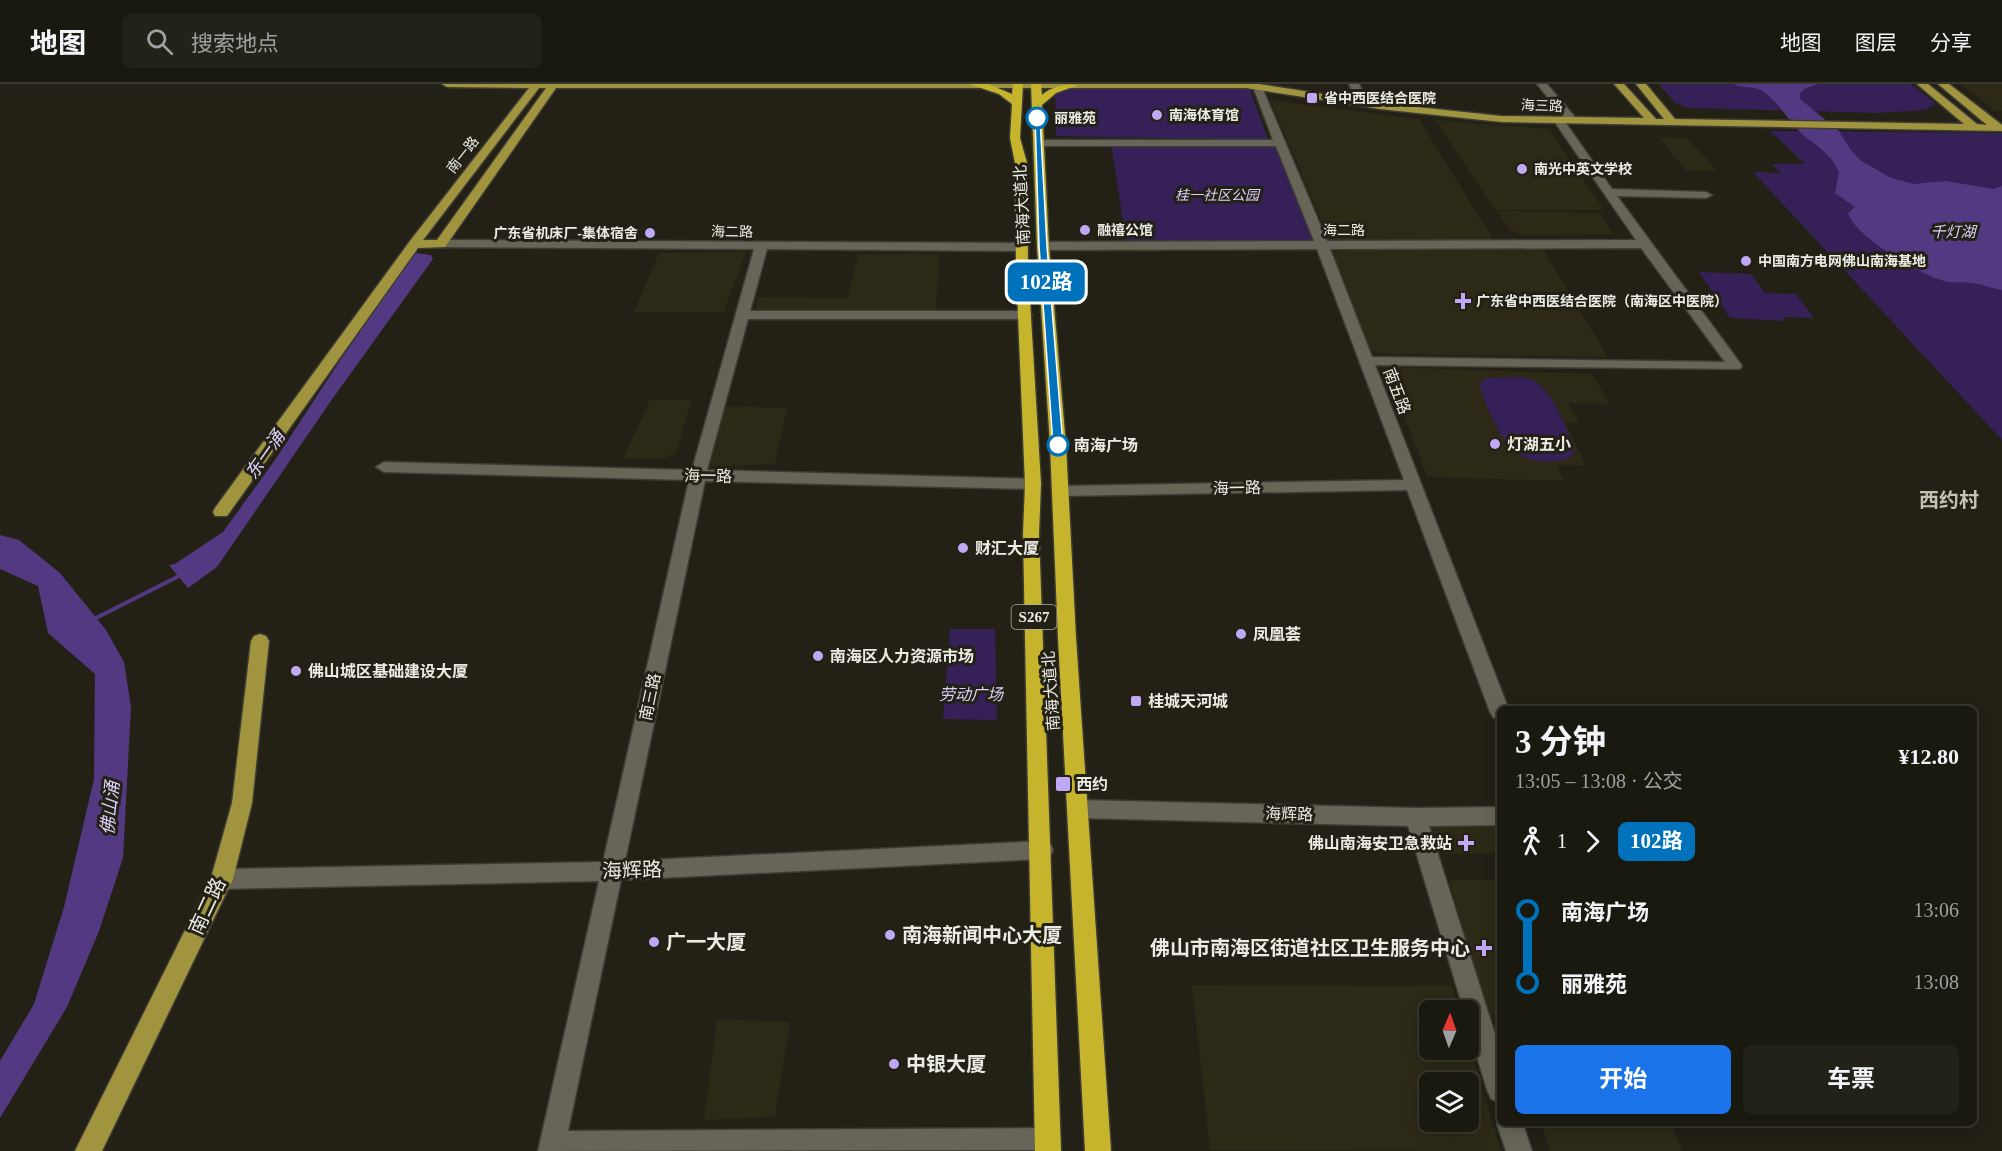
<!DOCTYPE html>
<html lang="zh">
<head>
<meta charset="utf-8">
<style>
	body { margin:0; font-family:"Times New Roman","Noto Sans SC",serif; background:#232219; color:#f1f3f6; height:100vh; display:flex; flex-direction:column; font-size:22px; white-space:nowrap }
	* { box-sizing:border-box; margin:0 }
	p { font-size:20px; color:#9fa09f }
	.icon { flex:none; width:33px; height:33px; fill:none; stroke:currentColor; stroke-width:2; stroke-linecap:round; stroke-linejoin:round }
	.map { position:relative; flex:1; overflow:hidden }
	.drawer { position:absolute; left:1497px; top:622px; width:480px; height:420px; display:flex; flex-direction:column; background:#1a1910; border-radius:9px; box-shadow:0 3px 15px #0003,0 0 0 2px #383830 }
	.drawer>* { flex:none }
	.badge { padding:0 12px; border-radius:9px; font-size:21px; line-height:39px }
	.needle { width:39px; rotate:2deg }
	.tools { position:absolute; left:1419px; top:916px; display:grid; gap:12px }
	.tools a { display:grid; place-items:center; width:60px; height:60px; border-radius:9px; background:#1a1910; box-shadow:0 3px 15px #0003,0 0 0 2px #383830; font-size:30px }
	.map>.badge { position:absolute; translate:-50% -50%; box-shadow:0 0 0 3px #fff }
	.legs { display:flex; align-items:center; gap:9px; height:66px; padding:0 18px; font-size:20px }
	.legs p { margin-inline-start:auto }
	.summary { display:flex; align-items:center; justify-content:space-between; height:102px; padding:0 18px }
	h1 { font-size:33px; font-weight:700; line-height:45px }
	.cta { display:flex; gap:12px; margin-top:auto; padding:12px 18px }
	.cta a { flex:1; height:69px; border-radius:9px; background:#1a73e8; color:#fff; font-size:24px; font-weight:700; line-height:69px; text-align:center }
	.cta a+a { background:#232219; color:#f1f3f6 }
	ul { padding:0 18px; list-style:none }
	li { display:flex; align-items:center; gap:21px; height:72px; font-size:22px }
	li i { display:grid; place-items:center; width:9px; height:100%; margin:0 8px; background:currentColor }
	li i::after { content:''; width:15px; height:15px; margin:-8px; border:4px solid; border-radius:50%; background:#1a1910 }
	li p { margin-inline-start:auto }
	li:first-child i { background:linear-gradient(#0000 50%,currentColor 0) }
	li:last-child i { background:linear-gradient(currentColor 50%,#0000 0) }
	header { display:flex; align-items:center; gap:36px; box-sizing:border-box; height:84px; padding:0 30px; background:#1a1910; border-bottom:2px solid #383830 }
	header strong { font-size:28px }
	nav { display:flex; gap:33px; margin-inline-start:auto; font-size:21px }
	.search { width:420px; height:54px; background:#232219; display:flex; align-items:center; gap:15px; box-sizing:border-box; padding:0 21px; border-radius:9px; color:#9fa09f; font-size:22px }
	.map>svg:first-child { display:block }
</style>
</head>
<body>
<header>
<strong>地图</strong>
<div class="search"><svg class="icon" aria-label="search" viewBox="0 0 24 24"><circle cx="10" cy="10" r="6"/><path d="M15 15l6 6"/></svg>搜索地点</div>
<nav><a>地图</a><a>图层</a><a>分享</a></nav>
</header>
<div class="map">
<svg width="2002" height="1067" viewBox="0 0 2002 1067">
	<rect width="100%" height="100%" fill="#232116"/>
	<path fill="#2c2917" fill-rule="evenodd" d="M 1960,0 L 2002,0 L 2002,27 L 1996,27 Z
		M 1270,16 L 1419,35 L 1493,155 L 1330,156 Z
		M 1435,36 L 1549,45 L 1604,126 L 1495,126 Z
		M 1658,53 L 1687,54 L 1718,87 L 1687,87 Z
		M 1498,127 L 1599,129 L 1614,150 L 1523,152 L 1508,145 Z
		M 1538,164 L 1544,167 L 1608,273 L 1385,270 L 1369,265 L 1333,169 L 1339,166 Z
		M 746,168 L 724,228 L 634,228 L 659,169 Z
		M 858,170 L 939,170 L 936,226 L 755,229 L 758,213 L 848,214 Z
		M 1386,283 L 1592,290 L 1610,320 L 1568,319 L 1579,339 L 1566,339 L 1586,381 L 1557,382 L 1564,397 L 1427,393 Z
		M 650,316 L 691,316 L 677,368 L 666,374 L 623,375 Z
		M 723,322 L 787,324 L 775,380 L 710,383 Z
		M 1439,738 L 1500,739 L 1500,769 L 1434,770 L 1431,749 Z
		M 1449,796 L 1500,796 L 1500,931 L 1488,931 Z
		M 1192,901 L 1452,902 L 1459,927 L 1430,927 L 1430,966 L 1468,966 L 1469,959 L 1501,1067 L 1210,1066 ZM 1430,999 L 1468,999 L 1468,1038 L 1430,1038 Z
		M 717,935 L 790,938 L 775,1033 L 704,1036 Z
		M 1542,1040 L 1671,1040 L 1682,1067 L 1550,1067 Z"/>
	<path fill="#352057" d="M 1659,0 L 1911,0 L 1936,20 L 1925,26 L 1878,29 L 1688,24 L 1675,19 Z
		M 1073,3 L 1249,3 L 1268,56 L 1056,52 L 1055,10 Z
		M 1770,47 L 2002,49 L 2002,356 L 1753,88 L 1781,89 L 1772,80 L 1805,80 Z
		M 1279,59 L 1322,161 L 1127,162 L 1111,60 Z
		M 1699,188 L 1751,190 L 1765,209 L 1796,210 L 1814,234 L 1783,233 L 1785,237 L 1730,234 Z
		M 1487,294 C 1500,294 1516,292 1529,295 C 1551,300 1566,345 1575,364 L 1572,372 C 1560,378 1553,378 1540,377 C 1503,375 1493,334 1480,305 L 1480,299 Z
		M 950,545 L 995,545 L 997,636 L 943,635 Z"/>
	<path fill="#533982" d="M 1733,0 L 1819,0 L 1806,4 L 1800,9 L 1800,15 L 1839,47 L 1850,65 L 1860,76 L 1891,94 L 1914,100 L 1946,97 L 1993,105 L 2002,102 L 2002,206 C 1991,204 1982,200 1971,199 C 1961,197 1954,200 1944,197 C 1921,191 1854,152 1848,129 L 1855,123 L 1835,109 L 1839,88 C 1830,67 1813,61 1798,46 C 1786,33 1778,18 1764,8 C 1754,1 1743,5 1733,0 Z
		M 415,169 L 431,171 L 433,175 L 333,314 L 217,483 L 188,504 L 169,481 L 175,480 L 223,448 L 277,373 L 341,275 Z
		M 0,451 L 19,456 L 60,489 L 106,546 L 124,578 L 131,623 L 123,774 L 99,847 L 67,923 L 0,1034 L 0,977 L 34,920 L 64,823 L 94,695 L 95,590 L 48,549 L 38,502 L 0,485 Z"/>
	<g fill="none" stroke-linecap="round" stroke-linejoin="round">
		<path stroke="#533982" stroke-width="4" d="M 94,535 L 181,491"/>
		<g stroke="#3d3c34" stroke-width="3">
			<path id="minor" d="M 1252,0 L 1261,1 L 1327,157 L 1636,156 L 1554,37 L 1559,34 L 1563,35 L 1612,105 L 1706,108 L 1712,111 L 1706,114 L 1617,112 L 1740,279 L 1742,282 L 1740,285 L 1375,281 L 1509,626 L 1500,626 L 1500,636 L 1493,633 L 1490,628 L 1407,406 L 1061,412 L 1055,411 L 1053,407 L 1055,403 L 1061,402 L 1404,396 L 1317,165 L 1043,166 L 1037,162 L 1043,158 L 1314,157 L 1276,62 L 1038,62 L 1033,59 L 1038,56 L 1273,56 ZM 1641,164 L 1725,278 L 1372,273 L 1330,165 Z
				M 1349,0 L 1359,0 L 1367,17 L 1366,19 L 1358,19 Z
				M 1537,0 L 1547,0 L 1574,32 L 1574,36 L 1566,36 Z
				M 441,156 L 1022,159 L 1028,163 L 1022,167 L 767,165 L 750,227 L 1025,227 L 1032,231 L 1025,235 L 748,235 L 707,386 L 1033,395 L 1039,396 L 1041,400 L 1039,404 L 1033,405 L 705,397 L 625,777 L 1042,757 L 1050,759 L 1053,766 L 1050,773 L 1042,775 L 621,796 L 568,1047 L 1048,1044 L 1057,1048 L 1061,1057 L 1057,1066 L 538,1067 L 599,797 L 222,805 L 214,802 L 211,795 L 214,788 L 222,785 L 603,778 L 689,396 L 384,388 L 376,383 L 384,378 L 692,386 L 754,165 L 437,163 L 435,160 L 437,157 Z
				M 1078,716 L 1416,724 L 1500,723 L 1500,741 L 1429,742 L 1500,966 L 1500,1019 L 1491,1015 L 1487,1006 L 1468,943 L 1468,927 L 1464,927 L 1408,742 L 1078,734 L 1071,731 L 1068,725 L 1071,719 Z
				M 1500,1033 L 1500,1040 L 1523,1040 L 1532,1067 L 1506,1067 L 1497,1040 Z"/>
		</g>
		<g stroke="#3d3c34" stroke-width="3">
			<path id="major" d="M 442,0 L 1259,0 L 1380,19 L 1501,32 L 1644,34 L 1614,0 L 1624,0 L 1656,35 L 1664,35 L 1636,0 L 1646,0 L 1675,35 L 1964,40 L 1917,0 L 1928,0 L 1977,40 L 1987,41 L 1938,0 L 1949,0 L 2002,41 L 2002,47 L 1501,38 L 1380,25 L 1246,4 L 556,4 L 445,163 L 418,164 L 227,432 L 215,432 L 213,428 L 215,424 L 410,157 L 529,4 L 447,3 ZM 539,4 L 546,4 L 437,156 L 423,156 Z
				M 260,550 L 266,552 L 269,557 L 252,719 L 233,795 L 102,1067 L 75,1067 L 211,794 L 232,719 L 251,557 L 254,552 Z"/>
		</g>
		<g stroke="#3d3c34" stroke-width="3">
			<path id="highway" d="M 969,0 L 988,0 L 1012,10 L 1013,0 L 1023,0 L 1020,54 L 1027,79 L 1028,183 L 1041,400 L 1039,450 L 1061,1067 L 1035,1067 L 1023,450 L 1025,400 L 1016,183 L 1015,79 L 1010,54 L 1012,20 L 999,10 Z
				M 1031,0 L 1041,0 L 1042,11 C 1052,2 1065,0 1078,1 L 1056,9 L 1042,21 L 1049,162 L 1066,361 L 1076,554 L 1111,1067 L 1085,1067 L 1058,554 L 1050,361 L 1037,162 Z"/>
		</g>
		<use href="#minor" fill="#676557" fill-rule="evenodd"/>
		<use href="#major" fill="#a1943e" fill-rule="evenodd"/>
		<use href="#highway" fill="#c7b42d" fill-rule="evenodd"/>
	</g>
	<path fill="#0072bc" stroke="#fff" stroke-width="1.5" d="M 1035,32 L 1040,34 L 1047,162 L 1063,361 L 1058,364 L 1053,361 L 1039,162 Z"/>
	<g fill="#bfa8f4" stroke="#232116" stroke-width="2">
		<rect x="1306" y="8" width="12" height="12" rx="3"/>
		<circle cx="1157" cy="31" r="6"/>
		<circle cx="1522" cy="85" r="6"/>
		<circle cx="1085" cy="146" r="6"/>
		<circle cx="650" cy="149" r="6"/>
		<circle cx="1746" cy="177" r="6"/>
		<path d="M1460 208h6v6h6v6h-6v6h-6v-6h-6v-6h6z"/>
		<circle cx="1495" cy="360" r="6"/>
		<circle cx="963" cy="464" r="6"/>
		<circle cx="1241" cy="550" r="6"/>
		<circle cx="818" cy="572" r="6"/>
		<circle cx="296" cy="587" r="6"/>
		<rect x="1130" y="611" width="12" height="12" rx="3"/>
		<rect x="1055" y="692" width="16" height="16" rx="3"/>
		<path d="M1463 750h6v6h6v6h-6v6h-6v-6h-6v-6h6z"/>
		<circle cx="890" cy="851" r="6"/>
		<circle cx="654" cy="858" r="6"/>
		<path d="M1481 855h6v6h6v6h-6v6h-6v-6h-6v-6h6z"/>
		<circle cx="894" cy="980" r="6"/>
	</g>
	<g fill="#fff" stroke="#0072bc" stroke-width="3">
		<circle cx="1037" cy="34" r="10"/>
		<circle cx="1058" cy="361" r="10"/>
	</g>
	<g text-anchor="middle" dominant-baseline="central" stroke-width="6" stroke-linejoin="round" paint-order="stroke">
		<g font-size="14" font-weight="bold" fill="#ecebe3" stroke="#232116" text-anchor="start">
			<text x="1324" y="14">省中西医结合医院</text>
			<text x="1169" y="31">南海体育馆</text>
			<text x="1534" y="85">南光中英文学校</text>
			<text x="1097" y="146">融禧公馆</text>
			<text x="638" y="149" text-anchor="end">广东省机床厂-集体宿舍</text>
			<text x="1758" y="177">中国南方电网佛山南海基地</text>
			<text x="1476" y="217">广东省中西医结合医院（南海区中医院）</text>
		</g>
		<g font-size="14" fill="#ecebe3" stroke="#232116">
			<text transform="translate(1542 22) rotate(2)">海三路</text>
			<text transform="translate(463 71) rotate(-52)">南一路</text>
			<text x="1344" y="146">海二路</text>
			<text transform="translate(732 148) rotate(1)">海二路</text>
		</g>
		<g font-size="14" font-weight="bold" fill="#ecebe3" stroke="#232116" text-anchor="start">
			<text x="1054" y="34">丽雅苑</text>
		</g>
		<g font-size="14" font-style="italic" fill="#dcd0fb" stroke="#232116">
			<text x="1217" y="111">桂一社区公园</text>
		</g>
		<g font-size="15" font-style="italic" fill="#dbd0fa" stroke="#232116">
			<text x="1953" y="148">千灯湖</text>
		</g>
		<rect fill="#232116" stroke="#b0aea6" stroke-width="1.5" x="1011.5" y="521" width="45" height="24" rx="4.5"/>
		<g font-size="15" font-weight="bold" fill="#ecebe3">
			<text x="1034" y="533">S267</text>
		</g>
		<g font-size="16" fill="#ecebe3" stroke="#232116">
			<text transform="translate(1022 121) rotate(-93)">南海大道北</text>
			<text transform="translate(1397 307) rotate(69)">南五路</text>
			<text transform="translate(708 392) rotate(1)">海一路</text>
			<text transform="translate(1237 404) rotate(-1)">海一路</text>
			<text transform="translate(1051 607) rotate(-94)">南海大道北</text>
			<text transform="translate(650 613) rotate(-78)">南三路</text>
			<text transform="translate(1289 730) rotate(1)">海辉路</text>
		</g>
		<g font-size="16" font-weight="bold" fill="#ecebe3" stroke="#232116" text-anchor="start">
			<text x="1507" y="360">灯湖五小</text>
			<text x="975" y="464">财汇大厦</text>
			<text x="1253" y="550">凤凰荟</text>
			<text x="830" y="572">南海区人力资源市场</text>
			<text x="308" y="587">佛山城区基础建设大厦</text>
			<text x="1148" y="617">桂城天河城</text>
			<text x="1076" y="700">西约</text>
			<text x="1452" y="759" text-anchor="end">佛山南海安卫急救站</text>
		</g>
		<g font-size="16" font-weight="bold" fill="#ecebe3" stroke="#232116" text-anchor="start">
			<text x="1074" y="361">南海广场</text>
		</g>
		<g font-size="16" font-style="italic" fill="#dcd0fb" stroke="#232116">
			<text x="971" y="610">劳动广场</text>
		</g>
		<g font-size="18" font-style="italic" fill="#dbd0fa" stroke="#232116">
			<text transform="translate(265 371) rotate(-55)">东一涌</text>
			<text transform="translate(110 724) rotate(-84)">佛山涌</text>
		</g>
		<g font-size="20" font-weight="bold" fill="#c4c2b3" stroke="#232116">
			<text x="1949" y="416">西约村</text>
		</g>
		<g font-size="20" fill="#ecebe3" stroke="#232116">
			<text transform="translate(632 786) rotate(-2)">海辉路</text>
			<text transform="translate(207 822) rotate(-65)">南二路</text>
		</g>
		<g font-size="20" font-weight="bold" fill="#ecebe3" stroke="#232116" text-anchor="start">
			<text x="902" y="851">南海新闻中心大厦</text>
			<text x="666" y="858">广一大厦</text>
			<text x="1470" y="864" text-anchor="end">佛山市南海区街道社区卫生服务中心</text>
			<text x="906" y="980">中银大厦</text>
		</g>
	</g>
</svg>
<div class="tools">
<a><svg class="needle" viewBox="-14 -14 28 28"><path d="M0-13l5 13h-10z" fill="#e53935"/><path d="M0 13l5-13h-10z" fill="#9fa09f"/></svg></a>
<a><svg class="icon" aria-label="layers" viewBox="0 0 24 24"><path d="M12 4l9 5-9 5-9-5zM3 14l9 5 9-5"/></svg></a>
</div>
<b class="badge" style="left:1046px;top:198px;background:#0072bc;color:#fff">102路</b>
<section class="drawer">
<div class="summary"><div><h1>3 分钟</h1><p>13:05 – 13:08 · 公交</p></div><b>¥12.80</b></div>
<div class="legs"><svg class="icon" aria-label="walk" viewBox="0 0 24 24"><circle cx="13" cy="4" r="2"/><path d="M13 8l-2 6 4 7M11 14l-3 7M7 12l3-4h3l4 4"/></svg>1<svg class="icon" aria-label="forward" viewBox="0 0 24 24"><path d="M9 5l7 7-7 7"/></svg><b class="badge" style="background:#0072bc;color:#fff">102路</b></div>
<ul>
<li><i style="color:#0072bc"></i><b>南海广场</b><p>13:06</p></li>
<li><i style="color:#0072bc"></i><b>丽雅苑</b><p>13:08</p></li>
</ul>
<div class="cta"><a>开始</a><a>车票</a></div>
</section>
</div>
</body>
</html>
